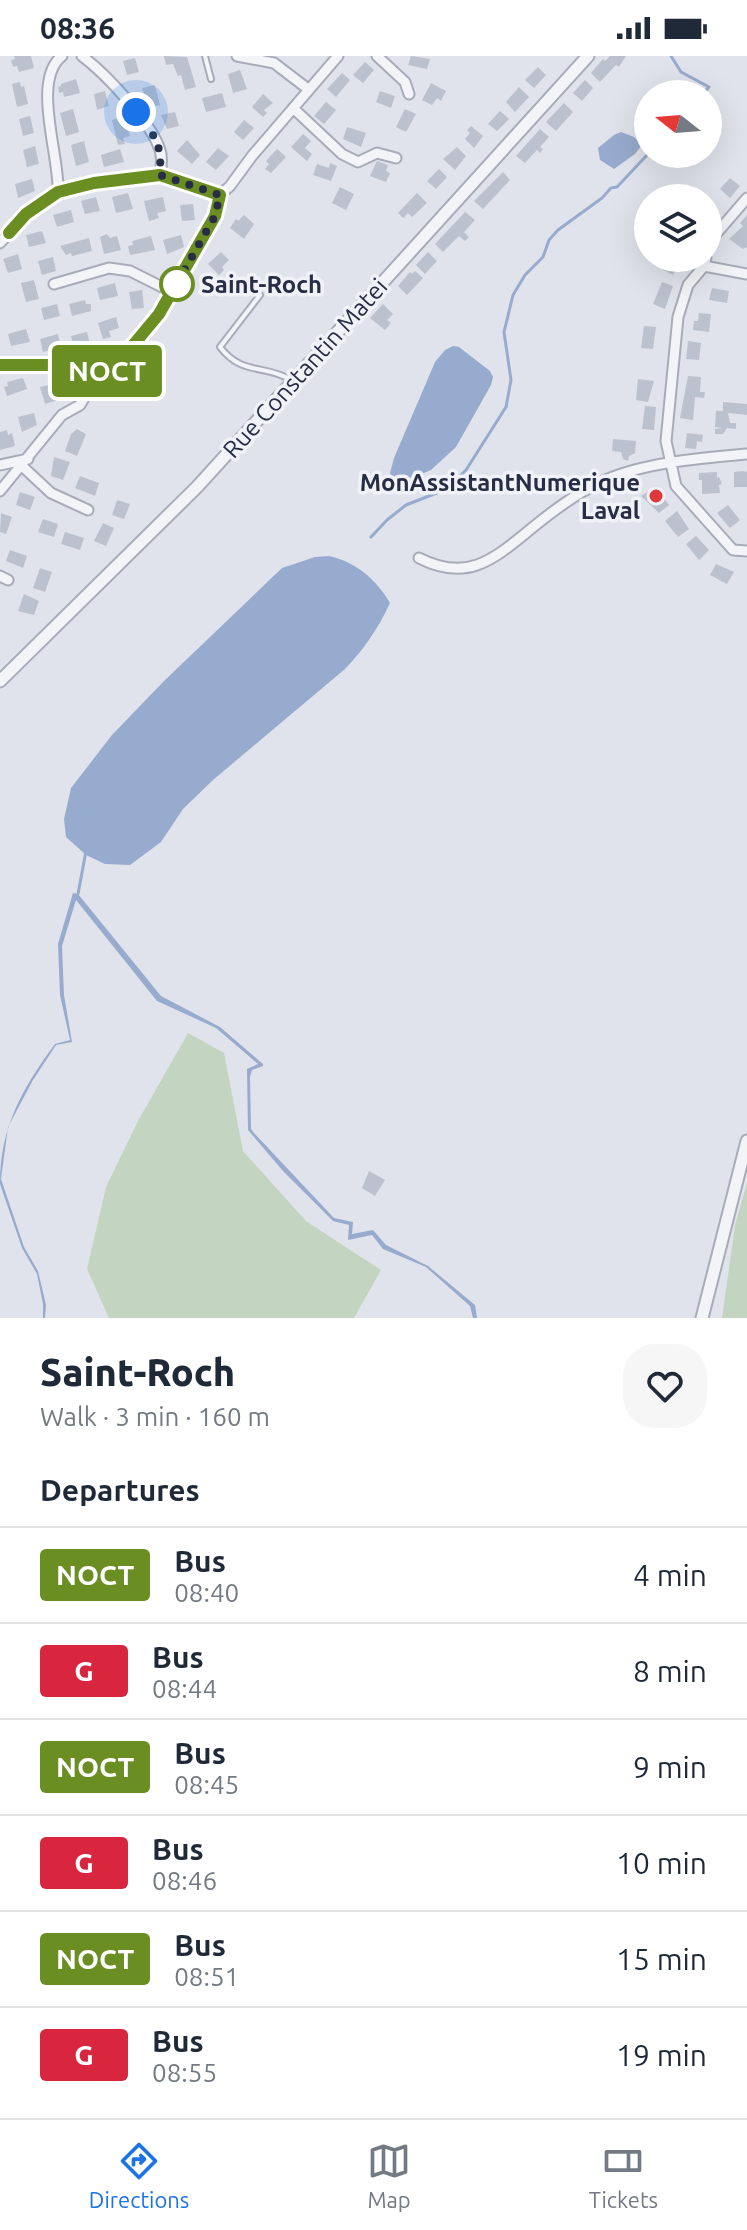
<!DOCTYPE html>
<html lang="en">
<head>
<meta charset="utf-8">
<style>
	body { margin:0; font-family:Ubuntu,sans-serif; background:#f6f6f7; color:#1f2937; height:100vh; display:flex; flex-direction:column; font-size:30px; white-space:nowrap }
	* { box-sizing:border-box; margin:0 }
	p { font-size:26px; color:#747a83 }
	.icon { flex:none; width:44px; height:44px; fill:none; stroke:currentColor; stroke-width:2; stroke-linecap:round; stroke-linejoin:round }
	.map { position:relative; height:1262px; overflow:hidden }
	.sheet { display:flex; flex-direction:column; background:#fff; flex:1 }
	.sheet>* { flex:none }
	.badge { padding:0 16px; border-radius:6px; font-size:28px; line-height:52px }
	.needle { width:52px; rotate:287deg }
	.fabs { position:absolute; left:634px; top:24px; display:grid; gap:16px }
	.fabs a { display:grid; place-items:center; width:88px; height:88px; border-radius:50%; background:#fff; box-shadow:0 8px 32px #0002; font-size:40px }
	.you { position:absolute; width:40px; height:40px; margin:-20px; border:6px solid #fff; border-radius:50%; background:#1a73e8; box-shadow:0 0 0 12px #1a73e833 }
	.map>.badge { position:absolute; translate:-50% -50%; box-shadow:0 0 0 4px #fff }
	h2 { padding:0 40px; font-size:30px; line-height:72px }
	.round { display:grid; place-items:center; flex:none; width:84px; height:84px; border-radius:32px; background:#f6f6f7 }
	.summary { display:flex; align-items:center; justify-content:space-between; height:136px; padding:0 40px }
	h1 { font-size:38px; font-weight:800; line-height:60px }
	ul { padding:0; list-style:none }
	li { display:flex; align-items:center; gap:24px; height:96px; padding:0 40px; border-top:2px solid #e0e1e3 }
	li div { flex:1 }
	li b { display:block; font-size:30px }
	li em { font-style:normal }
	li .badge { min-width:88px; font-weight:700; text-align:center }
	.status { display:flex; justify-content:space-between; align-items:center; height:56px; padding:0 40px; background:#fff; direction:ltr }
	.status svg { height:22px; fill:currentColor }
	.tabs { display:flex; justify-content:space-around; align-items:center; height:112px; border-top:2px solid #e0e1e3; background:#fff; font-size:22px; color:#747a83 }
	.tabs a { display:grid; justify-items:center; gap:4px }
	.tabs .selected { color:#1a73e8 }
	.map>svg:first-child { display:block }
</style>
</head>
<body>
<div class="status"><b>08:36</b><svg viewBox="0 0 49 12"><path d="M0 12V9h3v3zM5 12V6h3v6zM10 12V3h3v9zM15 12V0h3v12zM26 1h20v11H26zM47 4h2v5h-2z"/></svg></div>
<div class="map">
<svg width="747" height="1262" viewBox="0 0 747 1262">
	<rect width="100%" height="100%" fill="#e0e3eb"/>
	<path fill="#c3d5c0" d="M 188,977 L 224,997 L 243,1095 L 306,1165 L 381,1214 L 354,1262 L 109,1262 L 87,1213 L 106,1131 L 138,1065 Z
		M 747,1127 L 747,1262 L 722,1262 L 735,1169 Z"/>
	<path fill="#97abce" d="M 621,76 L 634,81 L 642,89 L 635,98 L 614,113 L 600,104 L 598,92 L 614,79 Z
		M 453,290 L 459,291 L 490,315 L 493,321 L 491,329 L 456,391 L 431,414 L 397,428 L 393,426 L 390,417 L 394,402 L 435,306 L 445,294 Z
		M 329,500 C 356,506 376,523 390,547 C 378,573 364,593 345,613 L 213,724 L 183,753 L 161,786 L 130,809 L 105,808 L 86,799 L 66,781 L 64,763 L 71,732 L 112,679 L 164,625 L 282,512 L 315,501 Z
		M 73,837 L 78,838 L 161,940 L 220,971 L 263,1008 L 263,1010 L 252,1014 L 250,1021 L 251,1073 L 254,1077 L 334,1162 L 353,1166 L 352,1178 L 373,1174 L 386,1189 L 428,1210 L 475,1249 L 477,1262 L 473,1262 L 470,1250 L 426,1211 L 383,1193 L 372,1179 L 348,1184 L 349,1169 L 333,1165 L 283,1115 L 248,1074 L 247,1013 L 258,1008 L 216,972 L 157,945 L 76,844 L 62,890 L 64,939 L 72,986 L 56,989 L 33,1024 L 8,1071 L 1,1123 L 24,1191 L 38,1215 L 46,1249 L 45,1262 L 43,1262 L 43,1248 L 37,1218 L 22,1192 L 0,1128 C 0,1071 22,1033 55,988 L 70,984 L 60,939 L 58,888 Z"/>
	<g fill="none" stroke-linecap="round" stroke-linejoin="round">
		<path stroke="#97abce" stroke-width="3" d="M 671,0 L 681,16 L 709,31 L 703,38
			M 371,481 L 387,464 L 406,449 L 447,433 L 466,414 L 506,351 L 511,324 L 504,276 L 513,239 L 525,219 L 543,201 L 549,184 L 558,174 L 602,142 L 611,132 L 617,131 L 648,98
			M 78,838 L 86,795"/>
	</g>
	<path fill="#bcc1ce" d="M 14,0 L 31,0 L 34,12 L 19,16 L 17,10 L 13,11 L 11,4 L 15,3 Z
		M 164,0 L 187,1 L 196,31 L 185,34 L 181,19 L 178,20 L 173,8 L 166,9 Z
		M 411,0 L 430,3 L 427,13 L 408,9 Z
		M 610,0 L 626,0 L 619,11 L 616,9 L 600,26 L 591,17 L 603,3 L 605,5 Z
		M 135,2 L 139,16 L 127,19 L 123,5 Z
		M 365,6 L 374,14 L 363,27 L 353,19 Z
		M 538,11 L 546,19 L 534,32 L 525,24 Z
		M 240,14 L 247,33 L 233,37 L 228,18 Z
		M 342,17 L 350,24 L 336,41 L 327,33 Z
		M 76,23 L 80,37 L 64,41 L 63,36 L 59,37 L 58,31 L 61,30 L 61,28 Z
		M 585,24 L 593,32 L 582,45 L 573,37 Z
		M 20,26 L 21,31 L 24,30 L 28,48 L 17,51 L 12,28 Z
		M 431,27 L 446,35 L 441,45 L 437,42 L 432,49 L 422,44 Z
		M 155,29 L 160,49 L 149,52 L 142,32 Z
		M 519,31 L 529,41 L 515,56 L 506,46 Z
		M 105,35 L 109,50 L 97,54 L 94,38 Z
		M 380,35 L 395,40 L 391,52 L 376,46 Z
		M 222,37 L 226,51 L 206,56 L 202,42 Z
		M 263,38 L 273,47 L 264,54 L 267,57 L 263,61 L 252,51 Z
		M 326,46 L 336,54 L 324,68 L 314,60 Z
		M 564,47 L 573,56 L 556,75 L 546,66 Z
		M 73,53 L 79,76 L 66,80 L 60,57 Z
		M 405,53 L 416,58 L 406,76 L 396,71 Z
		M 500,55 L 509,63 L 497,75 L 488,68 Z
		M 175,56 L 179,70 L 167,73 L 161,59 Z
		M 30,60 L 34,77 L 23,80 L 19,63 Z
		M 125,61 L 130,80 L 123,82 L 125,88 L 118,89 L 112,64 Z
		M 244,64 L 254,72 L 243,84 L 234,76 Z
		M 471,70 L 483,80 L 474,92 L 465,83 L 470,77 L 467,74 Z
		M 347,71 L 366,77 L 361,91 L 343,83 Z
		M 540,73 L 549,81 L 540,91 L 543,93 L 540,97 L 537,94 L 525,107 L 516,100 Z
		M 303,78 L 311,85 L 305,92 L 312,98 L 307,105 L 291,91 Z
		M 187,84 L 200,99 L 192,108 L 177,95 Z
		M 84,85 L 89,106 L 76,110 L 71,89 Z
		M 35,90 L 39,108 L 27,111 L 23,94 Z
		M 457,91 L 466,100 L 455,114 L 443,103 Z
		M 218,92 L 229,100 L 216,114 L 206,106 Z
		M 120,93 L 124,106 L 104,111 L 101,99 Z
		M 277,93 L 286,101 L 271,117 L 265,113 L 269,108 L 266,105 Z
		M 377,105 L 388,109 L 386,115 L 390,117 L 386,126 L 370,120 Z
		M 330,107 L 337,110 L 331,125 L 313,119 L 317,108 L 329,112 Z
		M 439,113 L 447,121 L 436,133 L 427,125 Z
		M 503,116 L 510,124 L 483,153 L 474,145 Z
		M 730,122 L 740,130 L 730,142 L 720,133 Z
		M 32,123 L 35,135 L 18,142 L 15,128 Z
		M 340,131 L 354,138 L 346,154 L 332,147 Z
		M 128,137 L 133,153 L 116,157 L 112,141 Z
		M 417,137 L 427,147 L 412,161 L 408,157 L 403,162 L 398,157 Z
		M 96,141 L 100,155 L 85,158 L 81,145 Z
		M 163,141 L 166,155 L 157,157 L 159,162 L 149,165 L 144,145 Z
		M 193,148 L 195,164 L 182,165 L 180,149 Z
		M 71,154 L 74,166 L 57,171 L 53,159 Z
		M 465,156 L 475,164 L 464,176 L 469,181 L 465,185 L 459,180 L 443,196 L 435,188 Z
		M 244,159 L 254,168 L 244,183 L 230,172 L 236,163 L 238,165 Z
		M 747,159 L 747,191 L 743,193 L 729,183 L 743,170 L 740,167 Z
		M 42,175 L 46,187 L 29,191 L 26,179 Z
		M 107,178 L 110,182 L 117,180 L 121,194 L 104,198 L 100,181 Z
		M 181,179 L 184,191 L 167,198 L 163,184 Z
		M 151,180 L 155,194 L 130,199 L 128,190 L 133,189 L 132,185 Z
		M 89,182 L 92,195 L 72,200 L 71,197 L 66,199 L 60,190 Z
		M 221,196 L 229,204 L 222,211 L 224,214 L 219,219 L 208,208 Z
		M 428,196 L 437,205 L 425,218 L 416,209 Z
		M 18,198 L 22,213 L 8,217 L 3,203 Z
		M 53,201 L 56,215 L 42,219 L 38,205 Z
		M 667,202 L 681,202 L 673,219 L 662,213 Z
		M 415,215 L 423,222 L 407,239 L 398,230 L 410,216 L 412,218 Z
		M 34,224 L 39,243 L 26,246 L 21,227 Z
		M 662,226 L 673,230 L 665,253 L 653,248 Z
		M 115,227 L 118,240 L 100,244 L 97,232 Z
		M 712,232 L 729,235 L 727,247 L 709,244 Z
		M 142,234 L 144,252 L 132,253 L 129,236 Z
		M 85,244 L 86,248 L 91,248 L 91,255 L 72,260 L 69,248 Z
		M 57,248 L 60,260 L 44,264 L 41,252 Z
		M 383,248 L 393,258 L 387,264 L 391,267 L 385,274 L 370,262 Z
		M 699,257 L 711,258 L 709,276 L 693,274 L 694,265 L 698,265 Z
		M 116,261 L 119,272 L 109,275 L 111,281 L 103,283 L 98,267 Z
		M 644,270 L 656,271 L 653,293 L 641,292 Z
		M 26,273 L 30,286 L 11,290 L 8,278 Z
		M 87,276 L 90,289 L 74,291 L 71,280 Z
		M 58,278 L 61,291 L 43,296 L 40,283 Z
		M 688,285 L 701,287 L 699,304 L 686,303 Z
		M 688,320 L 701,321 L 700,336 L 705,336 L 704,342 L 695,341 L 693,364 L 680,362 Z
		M 23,322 L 27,333 L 7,340 L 4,331 L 8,330 L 7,326 Z
		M 638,323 L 654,325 L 648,346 L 636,344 Z
		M 57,327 L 59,333 L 55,334 L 58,344 L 45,348 L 40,331 Z
		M 723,346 L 747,348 L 747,359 L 728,357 L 730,367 L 736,367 L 736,373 L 727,372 L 723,378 L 715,378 L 715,373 L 722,372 L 715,371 L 716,355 L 723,355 Z
		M 645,350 L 656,351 L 654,374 L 642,373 Z
		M 34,357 L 37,369 L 22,376 L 18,361 Z
		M 77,373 L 86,378 L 77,400 L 65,395 L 71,378 Z
		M 7,374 L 8,379 L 12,377 L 15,390 L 0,394 L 0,376 Z
		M 687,377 L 703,379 L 702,386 L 697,385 L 696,393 L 685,392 Z
		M 613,383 L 636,385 L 635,397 L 629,400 L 628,405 L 623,403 L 621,396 L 612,395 Z
		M 54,401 L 70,406 L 63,424 L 51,420 Z
		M 743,415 L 747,416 L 747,431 L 734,431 L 734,416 Z
		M 717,416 L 717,422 L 719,421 L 722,428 L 719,429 L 720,437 L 702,438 L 702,424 L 699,424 L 699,417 Z
		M 80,420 L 99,427 L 95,440 L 75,432 Z
		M 656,431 L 669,449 L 659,457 L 641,440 Z
		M 20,436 L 35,441 L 30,454 L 16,449 Z
		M 117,444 L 130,448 L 124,463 L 112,459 Z
		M 728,449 L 740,464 L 730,472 L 717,457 Z
		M 677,455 L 689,473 L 678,481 L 665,465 Z
		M 1,457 L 12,461 L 6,478 L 0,476 Z
		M 43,463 L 58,468 L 54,481 L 38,476 Z
		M 103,467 L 114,472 L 106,490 L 94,485 Z
		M 65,476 L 84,482 L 80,494 L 61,488 Z
		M 696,480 L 709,494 L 699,504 L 686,488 Z
		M 10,494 L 27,500 L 23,512 L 6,505 Z
		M 716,508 L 734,516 L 727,528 L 710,519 Z
		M 40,512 L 52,516 L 45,536 L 33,532 Z
		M 24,538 L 39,545 L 34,559 L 18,555 Z
		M 369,1115 L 385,1124 L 375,1140 L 362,1132 Z"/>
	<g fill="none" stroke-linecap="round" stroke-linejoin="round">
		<g stroke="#a8acb9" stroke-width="8">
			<path id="service" d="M 205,0 L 211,23
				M 260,239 L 220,291 C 242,320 265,308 291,324"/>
		</g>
		<g stroke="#a8acb9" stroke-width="13">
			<path id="minor" d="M 82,0 C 106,18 151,66 160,94 C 163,102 161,111 160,119
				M 237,0 L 274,7 L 308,33
				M 377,0 L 405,26 L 409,38
				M 293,52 L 342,98 L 358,106 L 377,97 L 396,102
				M 58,136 C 60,101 31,24 62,0
				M 0,187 L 26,158 L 58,136 L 94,127 L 160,119 L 220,139
				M 708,192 L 709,186 L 747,142
				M 706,202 L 704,210 L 688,229 L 678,261 L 666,385 L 676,430 L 733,494 L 747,495
				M 704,210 L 747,218
				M 54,228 L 109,212 L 130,215 L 172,236
				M 0,309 L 80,309 L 97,320
				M 0,409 L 28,403
				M 22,410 L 51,437 L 88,454
				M 0,435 L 62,359 L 80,349 L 97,320 L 114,312 L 159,258 L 215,160 L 220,139 L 230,130 L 252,100 L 338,0
				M 419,502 C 468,527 494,503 532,472 C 554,454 578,436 603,425 C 645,406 702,402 747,398
				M 0,520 L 8,524"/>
		</g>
		<g stroke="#a8acb9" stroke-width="15">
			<path id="tertiary" d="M 0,625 L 197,431 L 588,0
				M 702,1262 L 747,1085"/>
		</g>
		<use href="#service" stroke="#f3f4f8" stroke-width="4"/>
		<use href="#minor" stroke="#f3f4f8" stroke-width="9"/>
		<use href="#tertiary" stroke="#f3f4f8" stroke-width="11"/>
	</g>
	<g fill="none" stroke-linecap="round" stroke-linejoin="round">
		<g stroke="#fff" stroke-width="18">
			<path id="line" d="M 0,309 L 80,309 L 97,320 L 114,312 L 159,258 L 215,160 L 220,139 L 160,119 L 94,127 L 58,136 L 26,158 L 9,177"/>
		</g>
		<use href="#line" stroke="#6b8e23" stroke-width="12"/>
		<path stroke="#272d44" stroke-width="8" stroke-dasharray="0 14.4" d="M 136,56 C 155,80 162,87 160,119 L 220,139 L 215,160 L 172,236 L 177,228"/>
	</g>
	<circle fill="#fff" stroke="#6b8e23" stroke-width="4" cx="177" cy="228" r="16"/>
	<circle fill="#dd383b" stroke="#f0f2f8" stroke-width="3" cx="656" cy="440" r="8"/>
	<g text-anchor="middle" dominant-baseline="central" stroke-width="7" stroke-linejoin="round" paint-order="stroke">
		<g font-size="24" font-weight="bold" fill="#272d44" stroke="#f0f2f8" text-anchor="start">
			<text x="201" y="228">Saint-Roch</text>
		</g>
		<g font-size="24" fill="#272d44" stroke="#f0f2f8">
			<text transform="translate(305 312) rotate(-48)">Rue Constantin Matei</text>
		</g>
		<g font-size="24" font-weight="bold" fill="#272d44" stroke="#f0f2f8" text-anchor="end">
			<text x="640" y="426">MonAssistantNumerique<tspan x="640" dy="28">Laval</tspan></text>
		</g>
	</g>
</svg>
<div class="fabs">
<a><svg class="needle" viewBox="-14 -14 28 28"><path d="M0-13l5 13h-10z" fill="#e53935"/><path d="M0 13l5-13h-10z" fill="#747a83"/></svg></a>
<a><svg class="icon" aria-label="layers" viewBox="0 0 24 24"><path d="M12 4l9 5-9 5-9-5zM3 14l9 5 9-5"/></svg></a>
</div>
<div class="you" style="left:136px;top:56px"></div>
<b class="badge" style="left:107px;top:315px;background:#6b8e23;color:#fff">NOCT</b>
</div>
<section class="sheet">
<div class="summary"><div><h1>Saint-Roch</h1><p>Walk · 3 min · 160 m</p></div><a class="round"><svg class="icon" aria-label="heart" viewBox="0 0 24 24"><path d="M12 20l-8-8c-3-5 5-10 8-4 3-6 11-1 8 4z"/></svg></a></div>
<h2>Departures</h2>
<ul>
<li><span class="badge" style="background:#6b8e23;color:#fff">NOCT</span><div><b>Bus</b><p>08:40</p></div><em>4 min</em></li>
<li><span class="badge" style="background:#d7263d;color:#fff">G</span><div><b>Bus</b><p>08:44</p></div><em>8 min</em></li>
<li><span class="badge" style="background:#6b8e23;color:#fff">NOCT</span><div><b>Bus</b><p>08:45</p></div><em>9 min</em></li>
<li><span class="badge" style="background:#d7263d;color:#fff">G</span><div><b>Bus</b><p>08:46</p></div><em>10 min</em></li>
<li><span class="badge" style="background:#6b8e23;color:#fff">NOCT</span><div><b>Bus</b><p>08:51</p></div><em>15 min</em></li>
<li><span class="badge" style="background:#d7263d;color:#fff">G</span><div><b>Bus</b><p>08:55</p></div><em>19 min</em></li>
</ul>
</section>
<nav class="tabs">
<a class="selected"><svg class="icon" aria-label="directions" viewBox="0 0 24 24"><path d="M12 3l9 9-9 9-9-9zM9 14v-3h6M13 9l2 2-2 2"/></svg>Directions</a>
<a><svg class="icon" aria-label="map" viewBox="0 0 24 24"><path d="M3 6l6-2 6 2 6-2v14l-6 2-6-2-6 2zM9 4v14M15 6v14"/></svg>Map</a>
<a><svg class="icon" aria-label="tickets" viewBox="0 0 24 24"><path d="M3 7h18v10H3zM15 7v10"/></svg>Tickets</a>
</nav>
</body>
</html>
